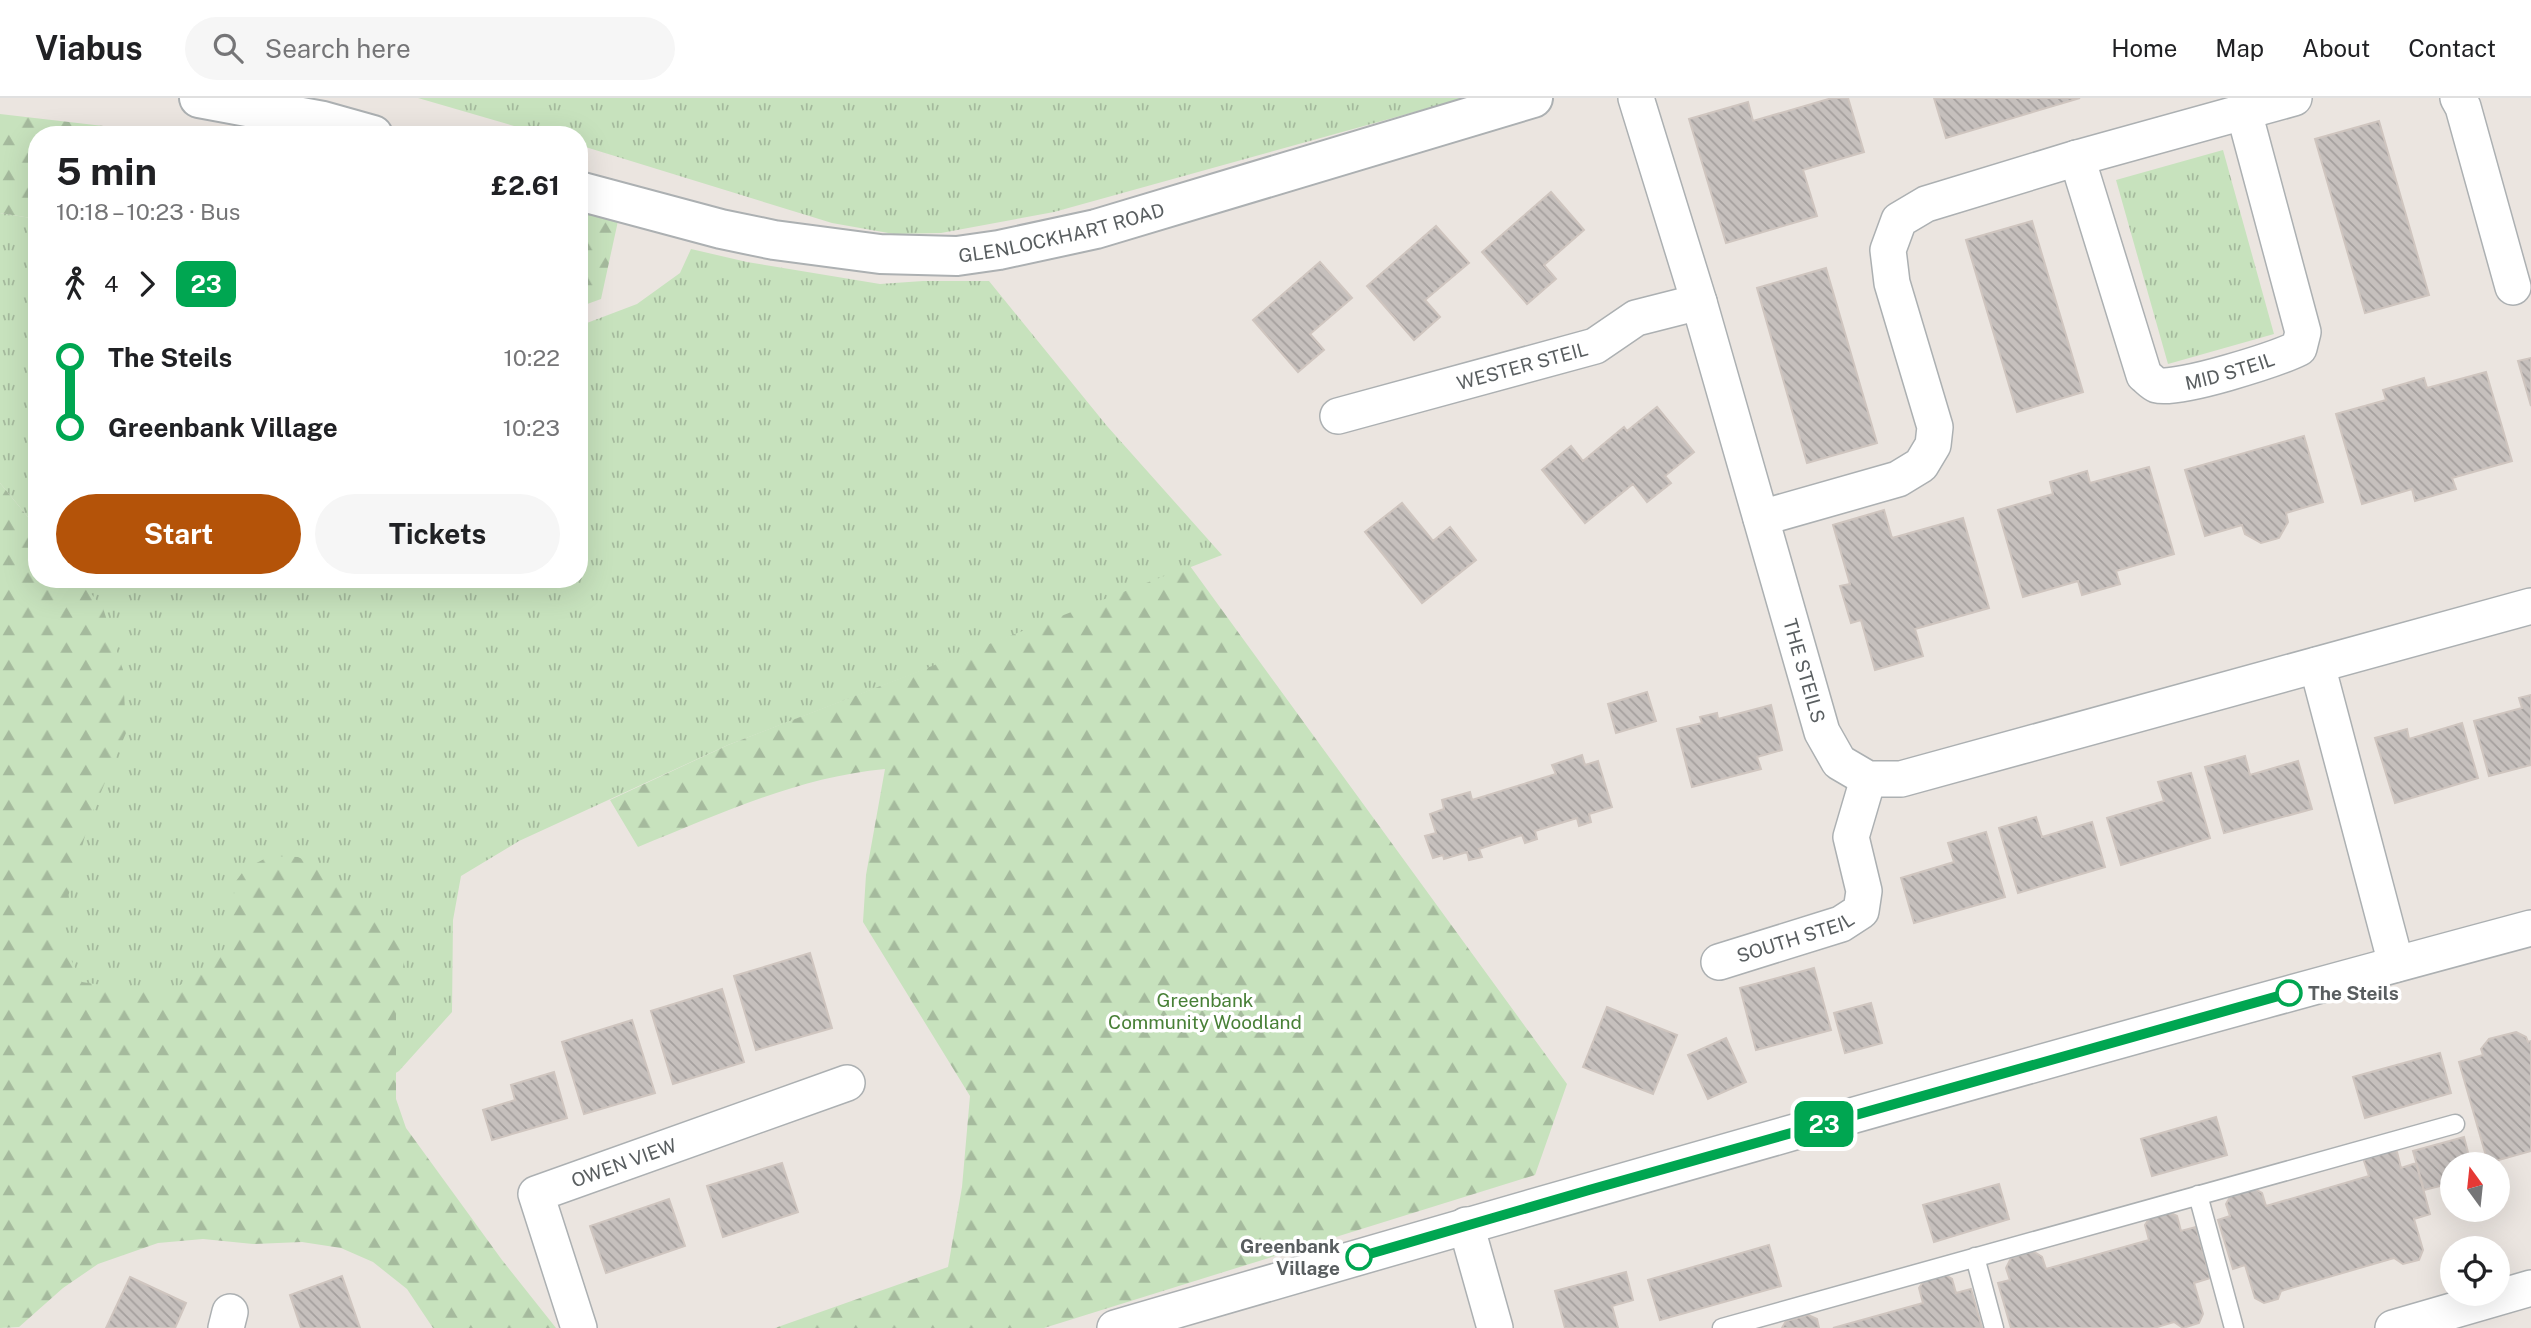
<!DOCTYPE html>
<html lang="en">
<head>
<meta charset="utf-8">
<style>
	body { margin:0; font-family:"Public Sans",sans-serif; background:#f6f6f6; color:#202124; height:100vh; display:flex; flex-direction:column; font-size:26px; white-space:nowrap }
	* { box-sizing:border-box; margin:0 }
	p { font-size:23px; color:#757577 }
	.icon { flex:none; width:38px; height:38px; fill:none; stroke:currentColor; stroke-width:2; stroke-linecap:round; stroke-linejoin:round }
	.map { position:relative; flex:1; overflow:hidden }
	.panel { position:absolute; left:28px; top:28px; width:560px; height:462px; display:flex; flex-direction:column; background:#fff; border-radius:28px; box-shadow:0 7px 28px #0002 }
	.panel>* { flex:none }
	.badge { padding:0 14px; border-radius:10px; font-size:24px; line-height:46px }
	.needle { width:46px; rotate:345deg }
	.buttons { position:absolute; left:2440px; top:1054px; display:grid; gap:14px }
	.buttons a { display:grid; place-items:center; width:70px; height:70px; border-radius:50%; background:#fff; box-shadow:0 7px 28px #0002; font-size:35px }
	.map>.badge { position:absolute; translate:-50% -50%; box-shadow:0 0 0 4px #fff }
	.legs { display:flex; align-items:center; gap:10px; height:77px; padding:0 28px; font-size:23px }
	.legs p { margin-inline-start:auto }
	.summary { display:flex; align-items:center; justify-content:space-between; height:119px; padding:0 28px }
	h1 { font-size:38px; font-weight:700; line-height:52px }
	.action { display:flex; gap:14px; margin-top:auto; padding:14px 28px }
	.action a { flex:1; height:80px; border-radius:42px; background:#b45309; color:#fff; font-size:28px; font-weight:700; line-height:80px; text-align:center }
	.action a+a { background:#f6f6f6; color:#202124 }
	ul { padding:0 28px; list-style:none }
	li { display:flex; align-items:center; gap:24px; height:70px; font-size:26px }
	li i { display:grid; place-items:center; width:10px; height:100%; margin:0 9px; background:currentColor }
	li i::after { content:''; width:18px; height:18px; margin:-9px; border:5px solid; border-radius:50%; background:#fff }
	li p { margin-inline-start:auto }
	li:first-child i { background:linear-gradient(#0000 50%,currentColor 0) }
	li:last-child i { background:linear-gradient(currentColor 50%,#0000 0) }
	header { display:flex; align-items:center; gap:42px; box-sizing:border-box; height:98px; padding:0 35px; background:#fff; border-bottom:2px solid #e0e0e0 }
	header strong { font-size:33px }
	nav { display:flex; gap:38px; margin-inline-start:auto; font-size:24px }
	.search { width:490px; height:63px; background:#f6f6f6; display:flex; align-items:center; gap:18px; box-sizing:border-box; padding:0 24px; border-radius:38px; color:#757577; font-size:26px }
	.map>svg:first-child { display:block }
</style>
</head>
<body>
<header>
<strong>Viabus</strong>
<div class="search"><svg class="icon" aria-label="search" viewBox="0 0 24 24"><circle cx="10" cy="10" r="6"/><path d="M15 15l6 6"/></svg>Search here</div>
<nav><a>Home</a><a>Map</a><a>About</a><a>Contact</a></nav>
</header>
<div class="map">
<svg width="2531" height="1230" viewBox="0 0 2531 1230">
	<defs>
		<pattern id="grass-tufts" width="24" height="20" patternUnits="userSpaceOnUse" patternTransform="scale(1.75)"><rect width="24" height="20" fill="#c7e2bd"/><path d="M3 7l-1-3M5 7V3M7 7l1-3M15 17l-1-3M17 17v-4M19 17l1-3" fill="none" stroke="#a5ba9d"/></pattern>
		<pattern id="forest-firs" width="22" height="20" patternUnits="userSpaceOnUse" patternTransform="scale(1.75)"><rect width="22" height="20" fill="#c7e2bd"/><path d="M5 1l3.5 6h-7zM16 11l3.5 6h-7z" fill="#a5ba9d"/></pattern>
		<pattern id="building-back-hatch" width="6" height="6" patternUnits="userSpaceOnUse" patternTransform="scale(1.75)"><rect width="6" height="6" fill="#c6c0bd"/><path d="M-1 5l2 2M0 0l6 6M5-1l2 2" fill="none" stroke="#a49f9d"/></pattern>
	</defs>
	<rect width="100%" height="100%" fill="#ebe5e0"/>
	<path fill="url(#grass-tufts)" d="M 418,0 L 1465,0 L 1054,114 L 941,135 L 894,136 L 832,125 L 579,47 L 579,37 L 545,37 Z
		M 2223,52 L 2274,236 L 2168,266 L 2116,82 Z
		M 0,115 L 37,121 L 37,430 L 0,385 Z
		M 691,151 L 747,164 L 880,186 L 923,183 L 989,183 L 1107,328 L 1222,457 L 728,647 L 519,743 L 461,778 L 453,822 L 452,914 L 399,973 L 347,1004 L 0,916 L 68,481 L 579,481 L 579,228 L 637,206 L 680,175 Z"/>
	<path fill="url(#forest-firs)" d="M 0,16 L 181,37 L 37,37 L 37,121 L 0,115 Z
		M 579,113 L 618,123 L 601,201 L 579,209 Z
		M 0,385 L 37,430 L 37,481 L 79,481 L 103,510 L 123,572 L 126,635 L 90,720 L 58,835 L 82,884 L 165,897 L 206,870 L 226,849 L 236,783 L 245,771 L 270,758 L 298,759 L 328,774 L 393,828 L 405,856 L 396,917 L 396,1001 L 406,1030 L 502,1162 L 556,1230 L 433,1230 L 407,1191 L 373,1164 L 341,1150 L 302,1144 L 253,1146 L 203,1141 L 158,1145 L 98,1166 L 63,1190 L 19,1229 L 0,1230 Z
		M 1190,468 L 1567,986 L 1535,1077 L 1044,1230 L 775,1230 L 948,1169 L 962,1089 L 970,998 L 863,824 L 866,777 L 885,671 C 798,679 717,717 638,749 L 610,702 L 728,647 Z"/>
	<path fill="url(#building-back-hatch)" stroke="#cfc5bf" stroke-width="2" d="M 1832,0 L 1848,0 L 1864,54 L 1803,72 L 1817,118 L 1726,145 L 1689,21 L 1748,4 L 1753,23 Z
		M 1934,0 L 2080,0 L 1946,40 Z
		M 2379,23 L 2429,197 L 2365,215 L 2315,41 Z
		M 1551,94 L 1584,132 L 1544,167 L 1556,181 L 1527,206 L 1482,154 Z
		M 2032,123 L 2083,294 L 2017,314 L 1966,142 Z
		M 1436,128 L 1469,165 L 1425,202 L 1440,219 L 1414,242 L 1367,188 Z
		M 1320,164 L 1352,200 L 1310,236 L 1324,252 L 1298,274 L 1253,222 Z
		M 1826,170 L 1877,345 L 1807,365 L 1757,190 Z
		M 2531,260 L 2531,308 L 2518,263 Z
		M 2486,274 L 2512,363 L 2452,380 L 2456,391 L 2415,403 L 2412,391 L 2362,406 L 2336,316 L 2386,302 L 2383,292 L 2424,280 L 2427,290 Z
		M 1657,309 L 1694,354 L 1665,378 L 1671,385 L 1647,404 L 1633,386 L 1585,425 L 1542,372 L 1571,348 L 1583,363 L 1624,329 L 1627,333 Z
		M 2304,338 L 2323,404 L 2286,415 L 2288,424 L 2279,440 L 2261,445 L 2245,436 L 2242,427 L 2205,438 L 2185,372 Z
		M 2149,369 L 2174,456 L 2116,473 L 2120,486 L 2082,497 L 2078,483 L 2023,499 L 1998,412 L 2053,396 L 2050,384 L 2087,373 L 2090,385 Z
		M 1402,405 L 1433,443 L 1450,429 L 1476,462 L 1422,505 L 1365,434 Z
		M 1884,412 L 1892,440 L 1963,420 L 1989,510 L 1915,531 L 1923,558 L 1875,572 L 1861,522 L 1851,525 L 1840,488 L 1850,486 L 1833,427 Z
		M 1647,594 L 1656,623 L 1616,635 L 1608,606 Z
		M 2531,597 L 2531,667 L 2489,678 L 2474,623 L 2522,610 L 2519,600 Z
		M 1771,607 L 1782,652 L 1757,659 L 1761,671 L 1692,689 L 1677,631 L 1702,625 L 1700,619 L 1717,615 L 1718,621 Z
		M 2462,625 L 2478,680 L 2395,705 L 2375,640 L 2407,631 L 2409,641 Z
		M 1582,657 L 1585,667 L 1598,663 L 1612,709 L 1589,716 L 1591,724 L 1579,728 L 1577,720 L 1535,733 L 1537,741 L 1525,745 L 1522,737 L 1479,751 L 1482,759 L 1469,762 L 1467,754 L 1444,761 L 1443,757 L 1433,760 L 1425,738 L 1436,735 L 1430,716 L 1444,711 L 1442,702 L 1470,694 L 1472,702 L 1556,676 L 1552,667 Z
		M 2245,658 L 2250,677 L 2298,663 L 2312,711 L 2224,735 L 2205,669 Z
		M 2191,675 L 2210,740 L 2121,767 L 2107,720 L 2164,703 L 2158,684 Z
		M 2036,719 L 2042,739 L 2092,724 L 2105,769 L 2018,795 L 1999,730 Z
		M 1986,734 L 2005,799 L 1914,825 L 1901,780 L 1954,764 L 1948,745 Z
		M 810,855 L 832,930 L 756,952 L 734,878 Z
		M 1814,870 L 1831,932 L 1756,952 L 1740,890 Z
		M 722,891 L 744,964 L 673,986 L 651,913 Z
		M 1871,905 L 1882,945 L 1845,955 L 1834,915 Z
		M 1607,909 L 1677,937 L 1653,996 L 1583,969 Z
		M 632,922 L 655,995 L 584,1016 L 562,944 Z
		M 2516,934 L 2526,939 L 2528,944 L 2531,943 L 2531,1053 L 2488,1065 L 2459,964 L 2483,957 L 2481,951 L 2489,941 Z
		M 1726,940 L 1746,984 L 1708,1001 L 1688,957 Z
		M 2440,955 L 2451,995 L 2365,1020 L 2353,979 Z
		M 554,974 L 567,1020 L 492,1042 L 483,1012 L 515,1002 L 511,987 Z
		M 2216,1019 L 2227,1057 L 2152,1078 L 2141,1041 Z
		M 2464,1039 L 2471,1066 L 2452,1066 L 2452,1085 L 2424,1092 L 2413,1053 Z
		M 2389,1050 L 2397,1054 L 2401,1070 L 2416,1065 L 2430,1116 L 2414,1121 L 2423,1152 L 2419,1162 L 2403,1166 L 2394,1160 L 2281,1193 L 2278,1201 L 2264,1205 L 2255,1200 L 2245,1167 L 2233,1171 L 2218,1122 L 2230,1118 L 2226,1106 L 2231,1097 L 2253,1090 L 2262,1095 L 2266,1108 L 2369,1078 L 2364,1063 L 2370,1055 Z
		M 782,1065 L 798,1114 L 723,1139 L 707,1088 Z
		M 1999,1086 L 2009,1121 L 1934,1144 L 1923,1107 Z
		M 669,1101 L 685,1148 L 606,1175 L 590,1128 Z
		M 2169,1114 L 2177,1118 L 2181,1133 L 2196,1129 L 2210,1180 L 2194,1185 L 2203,1216 L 2199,1225 L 2183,1230 L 2174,1224 L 2154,1230 L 2011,1230 L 1998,1185 L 2010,1182 L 2006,1170 L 2011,1160 L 2033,1153 L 2042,1159 L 2046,1171 L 2149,1142 L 2145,1127 L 2150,1119 Z
		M 1769,1147 L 1781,1188 L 1660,1222 L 1648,1182 Z
		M 1626,1174 L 1633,1202 L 1612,1208 L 1618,1230 L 1565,1230 L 1555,1193 Z
		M 1944,1176 L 1952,1181 L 1956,1195 L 1971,1191 L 1982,1230 L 1833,1230 L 1923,1205 L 1919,1190 L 1925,1181 Z
		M 342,1178 L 360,1230 L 301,1230 L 290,1197 Z
		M 130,1179 L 186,1205 L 175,1230 L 106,1230 Z
		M 1808,1217 L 1817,1221 L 1819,1230 L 1782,1230 L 1786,1223 Z"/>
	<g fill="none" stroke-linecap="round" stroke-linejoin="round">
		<g stroke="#acb0b2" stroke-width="21">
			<path id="service" d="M 2198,1097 L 2234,1230
				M 1975,1159 L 1994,1230
				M 1722,1230 L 2455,1026"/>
		</g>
		<g stroke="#acb0b2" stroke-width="38">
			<g id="minor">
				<path id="s1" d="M 1636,0 L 1699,204 L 1822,634 L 1839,664 L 1868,681 L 1901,681 L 2531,508"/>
				<path d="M 2458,0 L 2463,9 L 2513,189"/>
				<path id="s2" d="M 2077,60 L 2144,277 C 2148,280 2152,285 2157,287 C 2178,293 2277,261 2299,250 L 2303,234 L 2244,14"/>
				<path id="s3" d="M 1338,318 L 1595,248 L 1636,220 L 1699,204"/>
				<path d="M 1761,420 L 1898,381 L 1921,367 L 1933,347 L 1935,329 L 1892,185 L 1888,152 L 1899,122 L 1926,106 L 2077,60 L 2294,0"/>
				<path d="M 2317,567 L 2396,866"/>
				<path id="s4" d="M 1719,864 L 1841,826 L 1861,813 L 1864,793 L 1851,739 L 1868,681"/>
				<path d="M 1466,1127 L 1495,1230"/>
				<path d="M 226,1230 L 230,1214"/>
				<path id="s5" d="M 579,1230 L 536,1096 L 847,985"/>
				<path d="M 1115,1230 C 1586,1093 2057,957 2531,830"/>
				<path d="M 2393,1230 L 2531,1190"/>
			</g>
		</g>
		<g stroke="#acb0b2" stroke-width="42">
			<g id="tertiary">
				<path d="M 199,0 L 323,23 L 373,37"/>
				<path id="s6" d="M 579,93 L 721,131 L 774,142 L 880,156 L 957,158 L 999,152 L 1096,131 L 1533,0"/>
			</g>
		</g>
		<use href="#service" stroke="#fff" stroke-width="18"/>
		<use href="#minor" stroke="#fff" stroke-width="35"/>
		<use href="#tertiary" stroke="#fff" stroke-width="38"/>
	</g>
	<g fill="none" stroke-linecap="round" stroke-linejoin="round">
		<g stroke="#fff" stroke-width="16">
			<path id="line-1" d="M 1359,1159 L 1589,1092 L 2289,895"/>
		</g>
		<use href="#line-1" stroke="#00a651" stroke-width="10"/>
	</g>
	<g fill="#fff" stroke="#00a651" stroke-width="3.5">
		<circle cx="2289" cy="895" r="12"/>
		<circle cx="1359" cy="1159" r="12"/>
	</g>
	<g text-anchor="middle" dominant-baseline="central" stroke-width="7" stroke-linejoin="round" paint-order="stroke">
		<g font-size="19" fill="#595e60" stroke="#fff">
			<text stroke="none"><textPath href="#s6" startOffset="492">GLENLOCKHART ROAD</textPath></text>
			<text stroke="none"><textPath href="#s3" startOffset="191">WESTER STEIL</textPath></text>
			<text stroke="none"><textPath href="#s2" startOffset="318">MID STEIL</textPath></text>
			<text stroke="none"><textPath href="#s1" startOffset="597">THE STEILS</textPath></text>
			<text stroke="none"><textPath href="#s4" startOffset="80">SOUTH STEIL</textPath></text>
			<text stroke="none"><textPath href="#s5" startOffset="234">OWEN VIEW</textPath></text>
		</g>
		<g font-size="19" font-weight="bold" fill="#595e60" stroke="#fff" text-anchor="start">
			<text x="2308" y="895">The Steils</text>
			<text x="1340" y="1148" text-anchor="end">Greenbank<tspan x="1340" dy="22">Village</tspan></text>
		</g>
		<g font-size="19" fill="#488037" stroke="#fff">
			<text x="1205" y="902">Greenbank<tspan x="1205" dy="22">Community Woodland</tspan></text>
		</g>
	</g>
</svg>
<div class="buttons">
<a><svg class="needle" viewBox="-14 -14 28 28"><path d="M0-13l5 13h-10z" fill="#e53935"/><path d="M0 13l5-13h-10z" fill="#757577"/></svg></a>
<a><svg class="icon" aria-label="locate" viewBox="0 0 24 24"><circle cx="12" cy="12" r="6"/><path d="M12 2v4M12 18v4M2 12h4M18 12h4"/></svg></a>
</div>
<b class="badge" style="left:1824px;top:1026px;background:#00a651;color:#fff">23</b>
<section class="panel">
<div class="summary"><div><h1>5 min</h1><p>10:18 – 10:23 · Bus</p></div><b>£2.61</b></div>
<div class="legs"><svg class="icon" aria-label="walk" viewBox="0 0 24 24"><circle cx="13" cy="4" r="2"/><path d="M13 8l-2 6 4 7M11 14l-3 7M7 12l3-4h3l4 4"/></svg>4<svg class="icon" aria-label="forward" viewBox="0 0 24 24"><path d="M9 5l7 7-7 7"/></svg><b class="badge" style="background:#00a651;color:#fff">23</b></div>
<ul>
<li><i style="color:#00a651"></i><b>The Steils</b><p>10:22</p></li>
<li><i style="color:#00a651"></i><b>Greenbank Village</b><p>10:23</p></li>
</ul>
<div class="action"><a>Start</a><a>Tickets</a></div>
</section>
</div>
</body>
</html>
